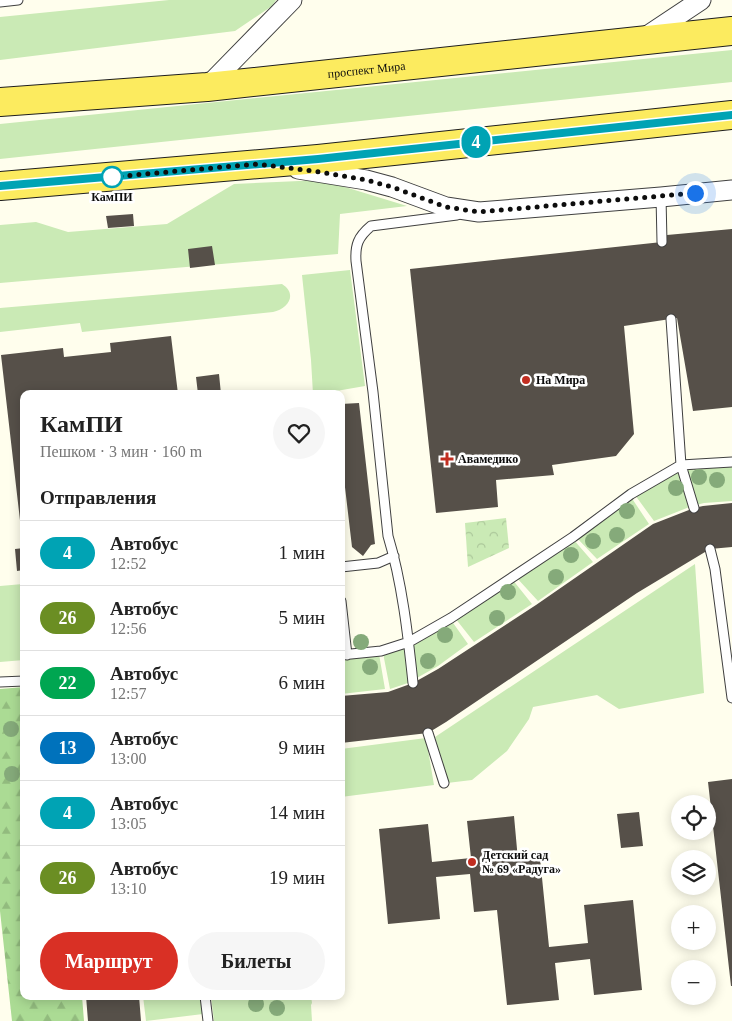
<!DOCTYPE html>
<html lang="ru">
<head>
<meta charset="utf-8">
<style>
	body { margin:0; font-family:Georgia,serif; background:#f6f6f6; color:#222; height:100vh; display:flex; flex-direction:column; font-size:19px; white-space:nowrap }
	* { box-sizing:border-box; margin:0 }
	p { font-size:16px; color:#767676 }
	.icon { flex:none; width:28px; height:28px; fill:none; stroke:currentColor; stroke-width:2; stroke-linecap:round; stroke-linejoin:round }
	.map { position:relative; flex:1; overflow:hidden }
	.panel { position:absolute; left:20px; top:390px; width:325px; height:610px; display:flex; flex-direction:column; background:#fff; border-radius:10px; box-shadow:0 2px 12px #0003 }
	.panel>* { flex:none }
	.badge { padding:0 10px; border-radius:16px; font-size:18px; line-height:32px }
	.buttons { position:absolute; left:671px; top:795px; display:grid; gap:10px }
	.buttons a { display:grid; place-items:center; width:45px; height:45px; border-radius:50%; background:#fff; box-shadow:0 2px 12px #0003; font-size:25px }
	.you { position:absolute; width:25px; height:25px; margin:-12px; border:4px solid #fff; border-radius:50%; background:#1a73e8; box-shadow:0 0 0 8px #1a73e833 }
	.map>.badge { position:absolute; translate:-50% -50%; box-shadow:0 0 0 2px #fff }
	h2 { padding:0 20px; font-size:19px; line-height:45px }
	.round { display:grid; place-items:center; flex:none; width:52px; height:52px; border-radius:26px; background:#f6f6f6 }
	.headline { display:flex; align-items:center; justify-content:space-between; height:85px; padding:0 20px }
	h1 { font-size:24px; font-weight:700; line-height:38px }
	.primary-button { display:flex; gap:10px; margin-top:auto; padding:10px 20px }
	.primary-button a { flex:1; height:58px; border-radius:30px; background:#d93025; color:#fff; font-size:20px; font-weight:700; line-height:58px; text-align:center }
	.primary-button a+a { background:#f6f6f6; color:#222 }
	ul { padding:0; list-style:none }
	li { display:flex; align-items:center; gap:15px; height:65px; padding:0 20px; border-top:1px solid #e0e0e0 }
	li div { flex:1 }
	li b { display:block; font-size:19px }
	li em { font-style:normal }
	li .badge { min-width:55px; font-weight:700; text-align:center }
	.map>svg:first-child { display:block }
</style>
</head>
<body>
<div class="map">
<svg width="732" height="1021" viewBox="0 0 732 1021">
	<defs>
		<pattern id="forest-firs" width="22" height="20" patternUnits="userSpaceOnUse" patternTransform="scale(1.25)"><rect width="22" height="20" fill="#abdb94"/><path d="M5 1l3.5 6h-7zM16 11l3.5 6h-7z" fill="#92bb7e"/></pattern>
		<pattern id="park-crowns" width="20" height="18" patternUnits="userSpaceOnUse" patternTransform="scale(1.25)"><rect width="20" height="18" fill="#caeab5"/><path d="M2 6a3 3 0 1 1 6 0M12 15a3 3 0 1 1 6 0" fill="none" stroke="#acc89a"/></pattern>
	</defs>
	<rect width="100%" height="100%" fill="#fffeed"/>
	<path fill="#caeab5" d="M 169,0 L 276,0 L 272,6 L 235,31 L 0,60 L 0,17 Z
		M 732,50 L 732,82 L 0,159 L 0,124 Z
		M 322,180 L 407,206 L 340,214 L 338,254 L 0,283 L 0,225 L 36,222 L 68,232 L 167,224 L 234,184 Z
		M 350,270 L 365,386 L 319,394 L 313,394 L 311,360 L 302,275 Z
		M 282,284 C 298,294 288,309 273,312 L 82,332 L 80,323 L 0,332 L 0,308 Z
		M 732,464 L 732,501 L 704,503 L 696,505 L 684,466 Z
		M 680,468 L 692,506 L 654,521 L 635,495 Z
		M 631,497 L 649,524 L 597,559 L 576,537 Z
		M 573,539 L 593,562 L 538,601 L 516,577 Z
		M 695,564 L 704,693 L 619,709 L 597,695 L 533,707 L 529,719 L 507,751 L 472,780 L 447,783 L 435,737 Z
		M 512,579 L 532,604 L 474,642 L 455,618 Z
		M 23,584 L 24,593 L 24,660 L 0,662 L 0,586 Z
		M 451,620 L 468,644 L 438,666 L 415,679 L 411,642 Z
		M 407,644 L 411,682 L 390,689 L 383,653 Z
		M 379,654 L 385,689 L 341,694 L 341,658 Z
		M 426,738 L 434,785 L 341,797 L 341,749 Z
		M 143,996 L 201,996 L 203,1014 L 146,1021 Z
		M 211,996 L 311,996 L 312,1003 L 311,1005 L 312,1021 L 214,1021 Z"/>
	<path fill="url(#forest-firs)" d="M 24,687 L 24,996 L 82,996 L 84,1021 L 12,1021 L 0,911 L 0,689 Z"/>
	<path fill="url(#park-crowns)" d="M 506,518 L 509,548 L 468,567 L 465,523 Z"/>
	<path fill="#565049" d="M 133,214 L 134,226 L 108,228 L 106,216 Z
		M 732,229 L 732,407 L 693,411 L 677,318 L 624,326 L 634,434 L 616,456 L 552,465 L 554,475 L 496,480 L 498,507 L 436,513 L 410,269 L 662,242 L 667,235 Z
		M 212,246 L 215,265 L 190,268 L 188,249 Z
		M 171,336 L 178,394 L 24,394 L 24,528 L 21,529 L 1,355 L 63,348 L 64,357 L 111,352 L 110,343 Z
		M 219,374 L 221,394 L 198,394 L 196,377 Z
		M 359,403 L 375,544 L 371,545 L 363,556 L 352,547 L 341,453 L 341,404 Z
		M 732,503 L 732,547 L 710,549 L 637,593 L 446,722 L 428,733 L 341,743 L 341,696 L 388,692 L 413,683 L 438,669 L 536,605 L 653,524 L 694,508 L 703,506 Z
		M 24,548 L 24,570 L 17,571 L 15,549 Z
		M 732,779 L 732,986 L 731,986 L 708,782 Z
		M 639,812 L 643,846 L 621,848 L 617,814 Z
		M 514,816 L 518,860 L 540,858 L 549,947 L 588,943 L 584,905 L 633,900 L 642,990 L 594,995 L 590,959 L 555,963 L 559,1000 L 507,1005 L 497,910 L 474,912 L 470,874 L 436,877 L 440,919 L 388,924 L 379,829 L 428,824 L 432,862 L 471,858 L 467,821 Z
		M 86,996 L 139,996 L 141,1021 L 88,1021 Z"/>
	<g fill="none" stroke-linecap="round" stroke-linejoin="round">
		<g stroke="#404040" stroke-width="11">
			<path id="lane" d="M 0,2 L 18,0
				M 661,197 L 662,242
				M 694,508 L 681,465 L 732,462
				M 710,549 L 715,569 L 732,698
				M 341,567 L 378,563 L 394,556
				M 341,601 L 347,655
				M 341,655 L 381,651 L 409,642 L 451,618 L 573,537 L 631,494 L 681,465 L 671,319
				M 0,682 L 24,681
				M 413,683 C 408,635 402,582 388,536 L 373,392 L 356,261 C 355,245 358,237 371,226 L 457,215
				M 428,733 L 444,783
				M 205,996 L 208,1021"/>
		</g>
		<g stroke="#404040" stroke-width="21">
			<path id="street" d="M 644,38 L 701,0
				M 207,87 L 292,0
				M 298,169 L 366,180 L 392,187 L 446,207 L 479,212 L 661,197 L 732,190"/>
		</g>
		<g stroke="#1e1e1e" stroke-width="30">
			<g id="primary">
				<path id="s1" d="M 0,102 L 207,87 L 732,31"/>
				<path d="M 0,186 L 318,159 L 732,115"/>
			</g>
		</g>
		<use href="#lane" stroke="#fff" stroke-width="9"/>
		<use href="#street" stroke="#fff" stroke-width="19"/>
		<use href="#primary" stroke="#fceb5f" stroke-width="28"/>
	</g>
	<g fill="#85aa7a">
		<circle cx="699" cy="477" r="8"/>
		<circle cx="717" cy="480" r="8"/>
		<circle cx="676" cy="488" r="8"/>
		<circle cx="627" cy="511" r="8"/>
		<circle cx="617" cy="535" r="8"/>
		<circle cx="593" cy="541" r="8"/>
		<circle cx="571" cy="555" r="8"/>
		<circle cx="556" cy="577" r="8"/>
		<circle cx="508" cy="592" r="8"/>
		<circle cx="497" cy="618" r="8"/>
		<circle cx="445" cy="635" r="8"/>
		<circle cx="361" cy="642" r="8"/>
		<circle cx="428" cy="661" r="8"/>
		<circle cx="370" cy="667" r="8"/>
		<circle cx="11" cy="729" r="8"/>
		<circle cx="12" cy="774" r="8"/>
		<circle cx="256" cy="1004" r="8"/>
		<circle cx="277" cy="1008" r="8"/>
	</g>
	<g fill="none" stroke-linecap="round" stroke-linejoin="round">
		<g stroke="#fff" stroke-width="11">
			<path id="line" d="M 0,186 L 318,159 L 732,115"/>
		</g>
		<use href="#line" stroke="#00a3b4" stroke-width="8"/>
		<path stroke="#0d0d0d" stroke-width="5" stroke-dasharray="0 9" d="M 112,177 L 257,164 L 320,172 L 366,180 L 392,187 L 446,207 L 479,212 L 695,193"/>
	</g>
	<circle fill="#fff" stroke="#00a3b4" stroke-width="2.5" cx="112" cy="177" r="10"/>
	<g fill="#c12e21" stroke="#fff" stroke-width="2">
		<circle cx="526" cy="380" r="5"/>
		<path d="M444.5 451.5h5v5h5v5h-5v5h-5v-5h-5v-5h5z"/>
		<circle cx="472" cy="862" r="5"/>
	</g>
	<g text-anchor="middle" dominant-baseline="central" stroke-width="5" stroke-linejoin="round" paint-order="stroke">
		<g font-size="12" fill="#0d0d0d" stroke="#fff">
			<text stroke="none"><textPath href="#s1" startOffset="368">проспект Мира</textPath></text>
		</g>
		<g font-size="12" font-weight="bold" fill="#0d0d0d" stroke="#fff">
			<text x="112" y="197">КамПИ</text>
		</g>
		<g font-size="12" font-weight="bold" fill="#0d0d0d" stroke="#fff" text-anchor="start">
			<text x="536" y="380">На Мира</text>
			<text x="458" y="459">Авамедико</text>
			<text x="482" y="855">Детский сад<tspan x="482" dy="14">№ 69 «Радуга»</tspan></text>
		</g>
	</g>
</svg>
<div class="buttons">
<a><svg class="icon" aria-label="locate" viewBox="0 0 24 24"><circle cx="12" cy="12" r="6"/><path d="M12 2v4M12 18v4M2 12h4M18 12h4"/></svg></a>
<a><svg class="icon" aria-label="layers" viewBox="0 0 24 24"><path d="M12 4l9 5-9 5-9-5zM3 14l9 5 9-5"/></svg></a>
<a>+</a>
<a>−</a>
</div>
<div class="you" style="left:695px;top:193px"></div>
<b class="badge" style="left:476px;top:142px;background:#00a3b4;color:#fff">4</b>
<section class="panel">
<div class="headline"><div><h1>КамПИ</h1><p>Пешком · 3 мин · 160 m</p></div><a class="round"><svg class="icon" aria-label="heart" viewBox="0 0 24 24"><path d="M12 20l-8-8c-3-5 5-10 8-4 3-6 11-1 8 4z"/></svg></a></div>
<h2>Отправления</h2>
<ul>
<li><span class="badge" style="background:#00a3b4;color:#fff">4</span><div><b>Автобус</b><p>12:52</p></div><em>1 мин</em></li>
<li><span class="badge" style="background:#6b8e23;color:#fff">26</span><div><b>Автобус</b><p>12:56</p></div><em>5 мин</em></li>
<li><span class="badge" style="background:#00a651;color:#fff">22</span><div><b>Автобус</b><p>12:57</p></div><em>6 мин</em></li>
<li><span class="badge" style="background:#0072bc;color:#fff">13</span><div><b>Автобус</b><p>13:00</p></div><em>9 мин</em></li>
<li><span class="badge" style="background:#00a3b4;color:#fff">4</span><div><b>Автобус</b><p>13:05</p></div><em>14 мин</em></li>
<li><span class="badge" style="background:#6b8e23;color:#fff">26</span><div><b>Автобус</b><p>13:10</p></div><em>19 мин</em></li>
</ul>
<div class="primary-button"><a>Маршрут</a><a>Билеты</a></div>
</section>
</div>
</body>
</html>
